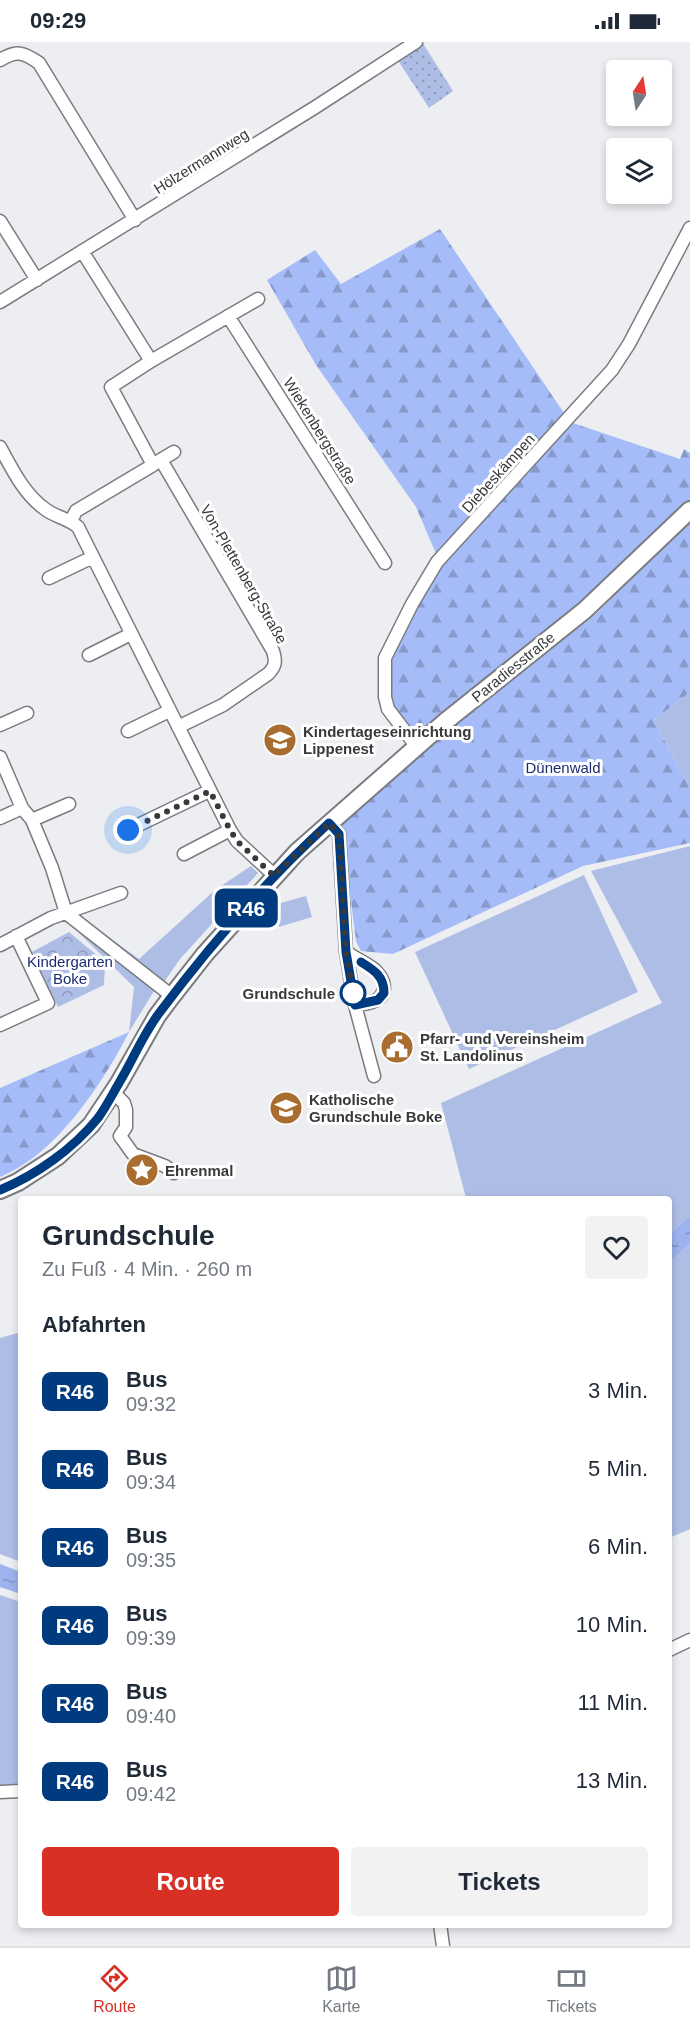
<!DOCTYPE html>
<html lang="de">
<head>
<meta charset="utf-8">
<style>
	body { margin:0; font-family:Arial,sans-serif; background:#f2f2f3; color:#1f2937; height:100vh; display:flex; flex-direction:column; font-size:22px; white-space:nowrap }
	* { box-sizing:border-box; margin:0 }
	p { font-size:20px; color:#747a83 }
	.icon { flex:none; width:33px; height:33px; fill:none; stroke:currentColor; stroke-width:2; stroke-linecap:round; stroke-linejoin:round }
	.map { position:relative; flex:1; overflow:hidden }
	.panel { position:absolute; left:18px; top:1154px; width:654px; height:732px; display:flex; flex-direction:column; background:#fff; border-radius:6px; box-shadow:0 3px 9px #0003 }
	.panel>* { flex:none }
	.badge { padding:0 12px; border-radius:9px; font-size:21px; line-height:39px }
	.needle { width:39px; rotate:12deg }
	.fabs { position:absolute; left:606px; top:18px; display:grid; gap:12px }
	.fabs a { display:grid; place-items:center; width:66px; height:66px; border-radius:6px; background:#fff; box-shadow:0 3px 9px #0003; font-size:30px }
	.you { position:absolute; width:30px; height:30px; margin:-15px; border:4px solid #fff; border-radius:50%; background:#1a73e8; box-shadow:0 0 0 9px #1a73e833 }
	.map>.badge { position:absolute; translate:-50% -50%; box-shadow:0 0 0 3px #fff }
	h2 { padding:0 24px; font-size:22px; line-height:54px }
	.round { display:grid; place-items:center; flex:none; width:63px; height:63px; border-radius:6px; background:#f2f2f3 }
	.head { display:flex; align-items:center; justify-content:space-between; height:102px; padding:0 24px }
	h1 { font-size:28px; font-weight:700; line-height:45px }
	.action { display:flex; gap:12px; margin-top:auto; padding:12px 24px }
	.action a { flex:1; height:69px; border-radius:6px; background:#d93025; color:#fff; font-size:24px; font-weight:700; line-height:69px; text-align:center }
	.action a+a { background:#f2f2f3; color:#1f2937 }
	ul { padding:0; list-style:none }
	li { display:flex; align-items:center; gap:18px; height:78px; padding:0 24px }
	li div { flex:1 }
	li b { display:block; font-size:22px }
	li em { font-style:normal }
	li .badge { min-width:66px; font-weight:700; text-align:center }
	.status { display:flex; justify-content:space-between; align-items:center; height:42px; padding:0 30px; background:#fff; direction:ltr }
	.status svg { height:16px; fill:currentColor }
	.tabs { display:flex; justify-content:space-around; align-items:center; height:84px; border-top:2px solid #e0e1e3; background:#fff; font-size:16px; color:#747a83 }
	.tabs a { display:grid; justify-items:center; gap:3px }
	.tabs .current { color:#d93025 }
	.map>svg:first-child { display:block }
</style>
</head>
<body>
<div class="status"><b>09:29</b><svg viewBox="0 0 49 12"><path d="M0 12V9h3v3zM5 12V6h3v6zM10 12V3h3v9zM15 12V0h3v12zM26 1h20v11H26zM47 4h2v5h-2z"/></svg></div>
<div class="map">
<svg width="690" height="1904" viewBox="0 0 690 1904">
	<defs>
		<pattern id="forest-firs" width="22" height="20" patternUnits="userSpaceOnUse" patternTransform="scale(1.5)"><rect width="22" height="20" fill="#a5bcf9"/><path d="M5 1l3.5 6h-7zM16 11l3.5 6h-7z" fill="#879acb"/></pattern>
		<pattern id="park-crowns" width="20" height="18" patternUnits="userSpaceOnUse" patternTransform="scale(1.5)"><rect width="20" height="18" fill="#aebde5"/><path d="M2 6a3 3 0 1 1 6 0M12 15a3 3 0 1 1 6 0" fill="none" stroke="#8f9bbb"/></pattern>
		<pattern id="garden-dots" width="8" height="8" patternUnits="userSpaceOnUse" patternTransform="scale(1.5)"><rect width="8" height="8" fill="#aebde5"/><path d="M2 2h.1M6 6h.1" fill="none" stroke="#8f9bbb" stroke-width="1.8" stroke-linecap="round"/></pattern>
		<pattern id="water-ripples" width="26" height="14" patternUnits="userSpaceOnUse" patternTransform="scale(1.5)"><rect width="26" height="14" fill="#9cb3ef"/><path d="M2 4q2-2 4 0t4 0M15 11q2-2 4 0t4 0" fill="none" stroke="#8093c3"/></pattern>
	</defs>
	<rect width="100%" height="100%" fill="#eceef2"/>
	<path fill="#aebde5" d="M 690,650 L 690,747 L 654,678 Z
		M 690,804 L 690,1174 L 669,1193 L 669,1156 L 466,1156 L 441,1061 L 662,961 L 591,829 Z
		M 251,824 L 258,831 L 180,917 L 164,940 L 144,927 L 139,918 L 142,935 L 154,949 L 129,990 L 134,945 L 72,884 L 85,878 L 139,917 L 215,848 Z
		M 584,833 L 638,950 L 469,1027 L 415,910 Z
		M 306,854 L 312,875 L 279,885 L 273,863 Z
		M 690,1202 L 690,1487 L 669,1496 L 669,1221 Z
		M 21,1290 L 21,1520 L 0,1512 L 0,1296 Z
		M 0,1553 L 21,1560 L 21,1745 L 0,1745 Z"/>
	<path fill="url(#forest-firs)" d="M 440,187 L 570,380 L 680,417 L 684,407 L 690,411 L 690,462 L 582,565 L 416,698 C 408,686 389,664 388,650 C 382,606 421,556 444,521 L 437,514 L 416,465 L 316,323 L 267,238 L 315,208 L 341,242 Z
		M 690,479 L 690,650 L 654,678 L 690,747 L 690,801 L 583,824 L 393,912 L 361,909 L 356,899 L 342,788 L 336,781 L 519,631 L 595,573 Z
		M 129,990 C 103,1041 56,1113 0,1135 L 0,1046 Z"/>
	<path fill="url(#park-crowns)" d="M 69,890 L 105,920 L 104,943 L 58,965 L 32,910 Z"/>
	<path fill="url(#garden-dots)" d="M 422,0 L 453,49 L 429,66 L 397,17 Z"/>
	<path fill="url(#water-ripples)" d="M 690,1174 L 690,1202 L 669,1221 L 669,1193 Z
		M 0,1522 L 21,1530 L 21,1552 L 0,1545 Z"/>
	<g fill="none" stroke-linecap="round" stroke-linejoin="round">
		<g stroke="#7b7c80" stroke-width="15">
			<path id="street" d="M 0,18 C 17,8 23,10 39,21 L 135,178
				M 0,179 L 37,238
				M 0,260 L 314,66 L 416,0
				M 228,274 L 385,521
				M 151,319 L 258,257
				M 0,405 C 12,427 24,452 45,467 C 55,475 68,476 78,485 L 230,788 L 237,799 L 275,834
				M 161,418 L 273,609 C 276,619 276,624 268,632 L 223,663 L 178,685
				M 154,422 L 174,410
				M 71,479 L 76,469 L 153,423 L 111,345 L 151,319 L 82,209
				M 49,536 L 93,515
				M 89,613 L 131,592
				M 0,683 L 27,671
				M 128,689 L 169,669
				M 417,705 L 388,667 L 385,655 L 385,616 L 412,562 L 437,520 L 612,328 L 629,302 L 690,186
				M 0,715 L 22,766 L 32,778 L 52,826 L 66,871 L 172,954
				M 0,776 L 22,766
				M 32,778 L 69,762
				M 329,781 L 339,792 L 346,910 L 355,963 L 374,1034
				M 128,788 L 209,749
				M 184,812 L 230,788
				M 0,903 L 51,876 L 121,851
				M 346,910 C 355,916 366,921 375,928 C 379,932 381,935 383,940 C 388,959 369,962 355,963
				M 0,983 L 48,961 L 16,894
				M 113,1050 L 124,1061 L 126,1068 L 126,1085 L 120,1094 L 133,1112 L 165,1124 L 174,1131
				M 669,1608 L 690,1598
				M 0,1750 L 21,1749
				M 440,1882 L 443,1904"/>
		</g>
		<g stroke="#7b7c80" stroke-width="20">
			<path id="secondary" d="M 0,1148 L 18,1140 L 58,1114 L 91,1083 L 119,1041 L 157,974 L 172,954 L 205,912 L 297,810 L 446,679 L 585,568 L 690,468"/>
		</g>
		<use href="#street" stroke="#fff" stroke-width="12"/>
		<use href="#secondary" stroke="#fff" stroke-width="16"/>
	</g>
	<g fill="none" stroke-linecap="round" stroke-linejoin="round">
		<g stroke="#fff" stroke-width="14">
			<path id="line" d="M 0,1148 C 36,1133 73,1107 98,1076 C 106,1065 112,1053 119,1041 C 133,1018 143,992 160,970 C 210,903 267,838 329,781 L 339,792 L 346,910 L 355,963 L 378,958 L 384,951 C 384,934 374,928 361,920"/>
		</g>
		<use href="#line" stroke="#003b80" stroke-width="9"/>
		<path stroke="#38393b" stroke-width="6" stroke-dasharray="0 10.8" d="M 128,788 L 210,749 L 230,788 L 237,799 L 274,834 L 329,781 L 339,792 L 346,910 L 353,951"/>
	</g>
	<defs>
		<g id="school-disc" transform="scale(1.725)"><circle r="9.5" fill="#a96e2f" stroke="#fff"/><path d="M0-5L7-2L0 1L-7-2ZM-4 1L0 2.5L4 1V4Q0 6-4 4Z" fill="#fff"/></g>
		<g id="civic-disc" transform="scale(1.725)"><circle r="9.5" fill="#a96e2f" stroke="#fff"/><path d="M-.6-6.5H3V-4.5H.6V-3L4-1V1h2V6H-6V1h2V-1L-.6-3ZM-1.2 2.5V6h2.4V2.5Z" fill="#fff"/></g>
		<g id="sight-disc" transform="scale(1.725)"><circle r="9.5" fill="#a96e2f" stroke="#fff"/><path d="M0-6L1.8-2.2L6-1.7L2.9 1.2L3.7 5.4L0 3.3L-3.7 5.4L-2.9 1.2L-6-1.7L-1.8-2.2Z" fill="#fff"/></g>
	</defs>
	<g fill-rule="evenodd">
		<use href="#school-disc" x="280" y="698"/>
		<use href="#civic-disc" x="397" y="1005"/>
		<use href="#school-disc" x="286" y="1066"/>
		<use href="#sight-disc" x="142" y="1128"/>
	</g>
	<circle fill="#fff" stroke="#003b80" stroke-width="3" cx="353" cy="951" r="12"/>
	<g text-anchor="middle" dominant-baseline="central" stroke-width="6" stroke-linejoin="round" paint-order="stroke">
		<g font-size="15" fill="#38393b" stroke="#fff">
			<text transform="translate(201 119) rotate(-32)">Hölzermannweg</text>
			<text transform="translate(320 389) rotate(58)">Wiekenbergstraße</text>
			<text transform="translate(498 431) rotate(-48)">Diebeskämpen</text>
			<text transform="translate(244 532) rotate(60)">Von-Plettenberg-Straße</text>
			<text transform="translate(513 625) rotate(-39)">Paradiesstraße</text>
		</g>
		<g font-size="15" font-weight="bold" fill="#38393b" stroke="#fff" text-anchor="start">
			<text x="303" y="689">Kindertageseinrichtung<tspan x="303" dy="17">Lippenest</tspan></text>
			<text x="420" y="996">Pfarr- und Vereinsheim<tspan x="420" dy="17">St. Landolinus</tspan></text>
			<text x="309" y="1057">Katholische<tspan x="309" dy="17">Grundschule Boke</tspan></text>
			<text x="165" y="1128">Ehrenmal</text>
		</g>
		<g font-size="15" fill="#1b2d71" stroke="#fff">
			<text x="563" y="725">Dünenwald</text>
			<text x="70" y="919">Kindergarten<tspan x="70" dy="17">Boke</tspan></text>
		</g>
		<g font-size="15" font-weight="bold" fill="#38393b" stroke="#fff" text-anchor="end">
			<text x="335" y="951">Grundschule</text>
		</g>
	</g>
</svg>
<div class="fabs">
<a><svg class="needle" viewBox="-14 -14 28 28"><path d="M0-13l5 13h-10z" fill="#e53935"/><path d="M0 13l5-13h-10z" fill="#747a83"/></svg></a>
<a><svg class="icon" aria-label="layers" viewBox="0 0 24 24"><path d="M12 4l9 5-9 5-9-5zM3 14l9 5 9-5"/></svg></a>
</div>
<div class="you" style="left:128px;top:788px"></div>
<b class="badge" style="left:246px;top:866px;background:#003b80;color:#fff">R46</b>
<section class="panel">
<div class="head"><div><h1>Grundschule</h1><p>Zu Fuß · 4 Min. · 260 m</p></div><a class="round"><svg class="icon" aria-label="heart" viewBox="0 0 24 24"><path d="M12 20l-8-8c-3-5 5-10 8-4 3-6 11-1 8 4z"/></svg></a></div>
<h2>Abfahrten</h2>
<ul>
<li><span class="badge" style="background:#003b80;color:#fff">R46</span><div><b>Bus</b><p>09:32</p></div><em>3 Min.</em></li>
<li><span class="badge" style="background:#003b80;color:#fff">R46</span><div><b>Bus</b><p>09:34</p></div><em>5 Min.</em></li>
<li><span class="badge" style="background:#003b80;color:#fff">R46</span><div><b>Bus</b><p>09:35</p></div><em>6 Min.</em></li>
<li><span class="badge" style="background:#003b80;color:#fff">R46</span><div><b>Bus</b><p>09:39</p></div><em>10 Min.</em></li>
<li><span class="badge" style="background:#003b80;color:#fff">R46</span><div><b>Bus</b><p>09:40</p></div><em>11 Min.</em></li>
<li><span class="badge" style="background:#003b80;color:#fff">R46</span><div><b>Bus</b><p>09:42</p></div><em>13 Min.</em></li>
</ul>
<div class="action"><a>Route</a><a>Tickets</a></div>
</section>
</div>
<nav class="tabs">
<a class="current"><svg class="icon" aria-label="directions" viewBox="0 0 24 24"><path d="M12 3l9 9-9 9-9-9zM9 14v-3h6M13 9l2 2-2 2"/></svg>Route</a>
<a><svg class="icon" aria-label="map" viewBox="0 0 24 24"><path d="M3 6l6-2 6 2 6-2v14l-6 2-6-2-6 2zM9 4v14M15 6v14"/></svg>Karte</a>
<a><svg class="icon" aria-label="tickets" viewBox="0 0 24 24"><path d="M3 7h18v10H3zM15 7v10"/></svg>Tickets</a>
</nav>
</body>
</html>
